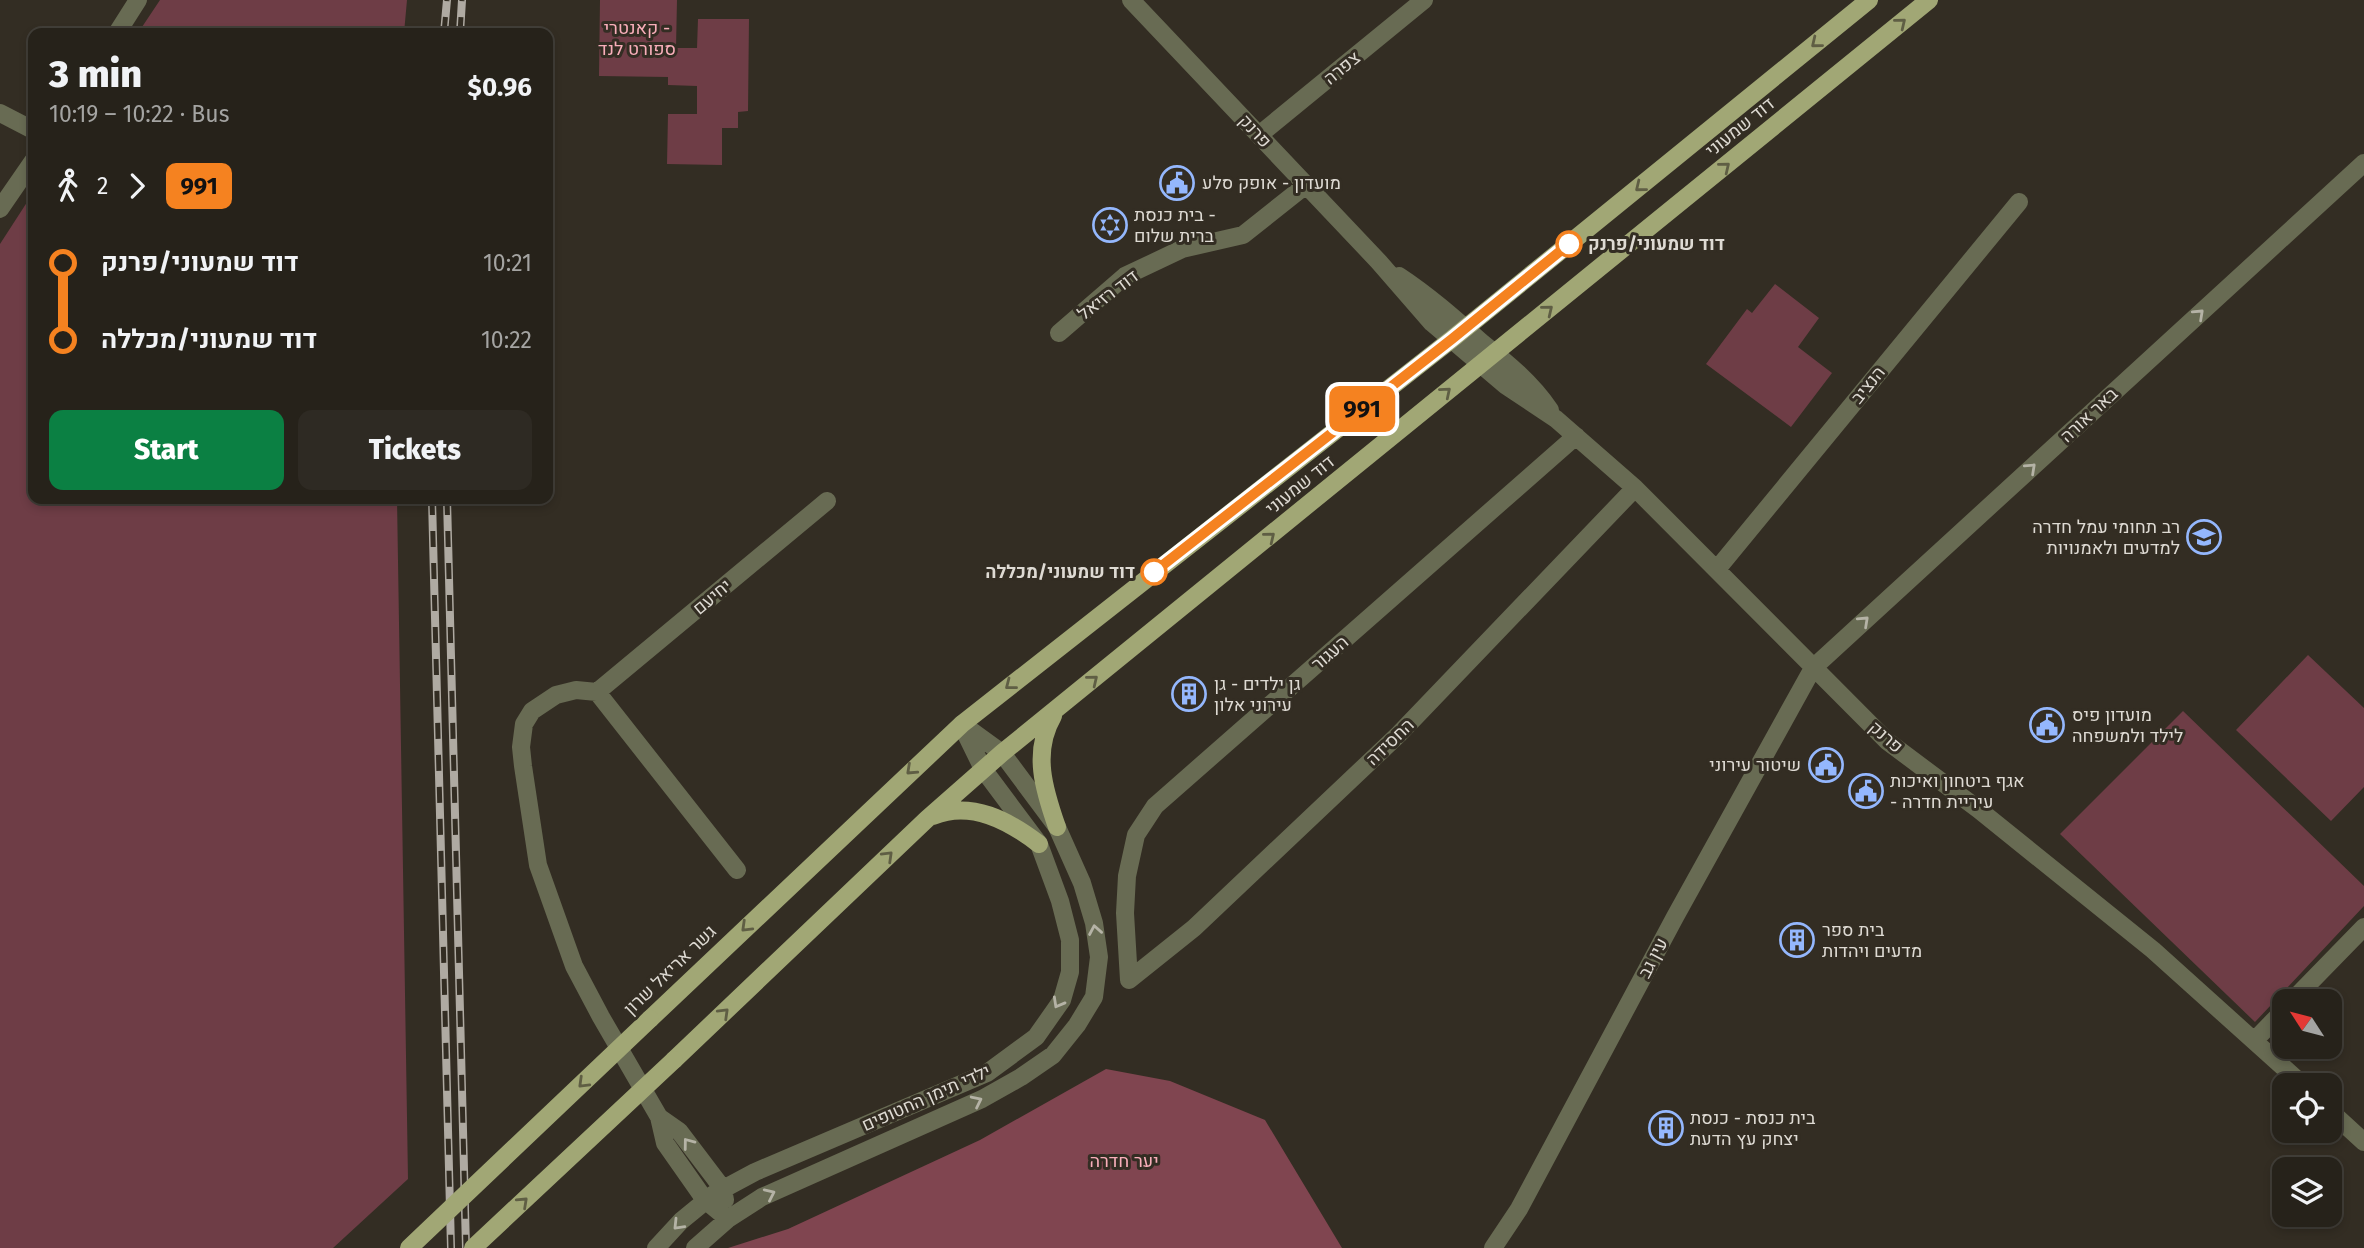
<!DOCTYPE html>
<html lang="en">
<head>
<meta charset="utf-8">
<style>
	body { margin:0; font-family:"Fira Sans",Heebo,sans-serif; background:#2e2a23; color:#f1f3f6; height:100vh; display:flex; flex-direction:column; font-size:26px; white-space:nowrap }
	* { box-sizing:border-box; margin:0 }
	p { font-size:23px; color:#a4a4a2 }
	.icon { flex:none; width:38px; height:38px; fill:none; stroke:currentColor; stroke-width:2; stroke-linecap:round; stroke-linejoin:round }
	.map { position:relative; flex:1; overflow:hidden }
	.side { position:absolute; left:28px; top:28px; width:525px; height:476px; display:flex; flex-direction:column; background:#26221a; border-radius:14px; box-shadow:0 4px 10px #0003,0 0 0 2px #423f39 }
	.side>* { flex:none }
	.badge { padding:0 14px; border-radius:10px; font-size:24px; line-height:46px }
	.needle { width:46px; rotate:306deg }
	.tools { position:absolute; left:2272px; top:989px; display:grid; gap:14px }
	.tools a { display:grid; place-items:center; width:70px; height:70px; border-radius:14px; background:#26221a; box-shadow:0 4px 10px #0003,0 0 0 2px #423f39; font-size:35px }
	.map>.badge { position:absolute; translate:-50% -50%; box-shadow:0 0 0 4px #fff }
	.legs { display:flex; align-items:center; gap:10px; height:77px; padding:0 21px; font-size:23px }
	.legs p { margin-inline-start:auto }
	.head { display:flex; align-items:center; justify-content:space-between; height:119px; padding:0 21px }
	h1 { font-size:38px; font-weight:800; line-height:52px }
	.primary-button { display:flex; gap:14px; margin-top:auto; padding:14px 21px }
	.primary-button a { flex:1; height:80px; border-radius:14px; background:#0b8043; color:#fff; font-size:28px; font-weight:800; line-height:80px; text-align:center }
	.primary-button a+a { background:#2e2a23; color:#f1f3f6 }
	ul { padding:0 21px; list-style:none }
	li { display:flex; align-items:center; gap:24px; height:77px; font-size:26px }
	li i { display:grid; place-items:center; width:10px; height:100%; margin:0 9px; background:currentColor }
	li i::after { content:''; width:18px; height:18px; margin:-9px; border:5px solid; border-radius:50%; background:#26221a }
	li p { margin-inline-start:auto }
	li:first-child i { background:linear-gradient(#0000 50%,currentColor 0) }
	li:last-child i { background:linear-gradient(currentColor 50%,#0000 0) }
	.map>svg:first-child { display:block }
</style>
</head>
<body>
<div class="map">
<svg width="2364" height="1248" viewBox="0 0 2364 1248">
	<rect width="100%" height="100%" fill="#332d23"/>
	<path fill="#6e3d46" d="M 160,0 L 407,0 L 404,33 L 138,33 Z
		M 600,0 L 677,0 L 676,48 L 697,48 L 698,19 L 749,19 L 748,111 L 738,112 L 738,128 L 722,128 L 722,165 L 667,164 L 668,114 L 697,114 L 697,86 L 668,85 L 668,77 L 599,76 Z
		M 33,193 L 33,499 L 397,499 L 408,1179 L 333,1248 L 0,1248 L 0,244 Z
		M 1775,284 L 1819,318 L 1798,347 L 1832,373 L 1791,427 L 1706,364 L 1747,309 L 1752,313 Z
		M 2308,655 L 2364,708 L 2364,787 L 2331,821 L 2236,730 Z
		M 2183,711 L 2364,886 L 2364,906 L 2255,1022 L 2060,834 Z"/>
	<path fill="#804550" d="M 1106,1069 L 1170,1081 L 1265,1120 L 1342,1248 L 728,1248 L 788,1229 L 980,1140 Z"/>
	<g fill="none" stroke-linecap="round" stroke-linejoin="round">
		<path stroke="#686b53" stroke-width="18" d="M 1131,0 L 1379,262 L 1432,323 L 1505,385 L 1556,419 L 1635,488 L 1887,741 L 1978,809 L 2153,950 L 2303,1085
			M 117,33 L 138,0
			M 0,113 L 33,130
			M 1259,135 L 1424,0
			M 0,209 L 33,161
			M 1399,276 C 1428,295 1454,318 1480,341 C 1506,362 1531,382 1550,410
			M 1059,333 L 1125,276 L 1182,249 L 1243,235 L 1306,185
			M 1718,568 L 2019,202
			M 597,692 L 737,870
			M 1129,980 L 1125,913 L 1127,876 L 1136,835 L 1155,806 L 1576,436
			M 1129,980 L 1194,928 L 1399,734 L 1635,488
			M 2292,1001 L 2364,927
			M 2255,1040 L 2284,1010
			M 2329,1110 L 2364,1142
			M 659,1117 L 679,1131 L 723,1189 L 725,1200
			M 728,1219 L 705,1200 L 665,1143 L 659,1117 L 601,1017 L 574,966 L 538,865 L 523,766 L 521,747 L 524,724 L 532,711 L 556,695 L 576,690 L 597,692 L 827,501
			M 656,1248 L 681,1221 L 714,1194 L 755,1172 L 987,1073 L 1036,1037 L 1062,1000 L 1070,972 L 1070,940 L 1060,901 L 1039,844 L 983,769 L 962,726
			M 695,1248 L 728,1219 L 762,1197 L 982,1099 L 1021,1077 L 1053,1055 L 1077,1025 L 1094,997 L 1099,957 L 1094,923 L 1082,883 L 1057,827 L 1002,753 L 962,724
			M 1493,1248 L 1519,1209 L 1675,917 L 1813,668 L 2364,163"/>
		<path stroke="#a1a775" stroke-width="18" d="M 1053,716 C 1032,752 1044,790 1057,827
			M 933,816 C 971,800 1009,821 1039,844
			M 650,1019 L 962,724 L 1452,339 L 1869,0
			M 674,1060 L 927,819 L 1002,753 L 1929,0"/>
		<g stroke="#afaaa2" stroke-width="8">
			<path id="rail" d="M 444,33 L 447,0
				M 460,33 L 462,0
				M 432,499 L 451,1248
				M 447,499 L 466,1248"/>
		</g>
		<use href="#rail" stroke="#332d23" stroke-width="5" stroke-dasharray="16" stroke-linecap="butt"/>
		<path stroke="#a1a775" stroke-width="18" d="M 409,1248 L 650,1019
			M 473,1248 L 674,1060"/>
	</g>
	<defs><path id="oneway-chevron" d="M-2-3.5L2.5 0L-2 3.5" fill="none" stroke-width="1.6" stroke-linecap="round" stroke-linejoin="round" transform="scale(1.75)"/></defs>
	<g stroke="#5f5e44">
		<use href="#oneway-chevron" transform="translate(1901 23) rotate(-39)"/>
		<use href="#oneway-chevron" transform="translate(1816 43) rotate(141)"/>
		<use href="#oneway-chevron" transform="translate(1725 167) rotate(-39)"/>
		<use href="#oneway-chevron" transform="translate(1640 187) rotate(141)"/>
		<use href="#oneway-chevron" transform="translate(1548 310) rotate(-39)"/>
		<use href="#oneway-chevron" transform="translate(1446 392) rotate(-40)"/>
		<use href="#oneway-chevron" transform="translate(1270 537) rotate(-39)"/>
		<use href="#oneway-chevron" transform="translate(1093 680) rotate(-39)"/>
		<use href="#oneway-chevron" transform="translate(1010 685) rotate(142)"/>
		<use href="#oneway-chevron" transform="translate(911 770) rotate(137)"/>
		<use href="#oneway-chevron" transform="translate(888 856) rotate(-44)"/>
		<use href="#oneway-chevron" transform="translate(746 927) rotate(136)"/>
		<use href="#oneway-chevron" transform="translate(724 1013) rotate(-44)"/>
		<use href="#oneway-chevron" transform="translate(583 1083) rotate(136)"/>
		<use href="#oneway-chevron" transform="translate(523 1202) rotate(-43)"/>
	</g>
	<g stroke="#b5b3a6">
		<use href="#oneway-chevron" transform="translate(2199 314) rotate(-43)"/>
		<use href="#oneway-chevron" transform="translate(2031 468) rotate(-43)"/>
		<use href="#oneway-chevron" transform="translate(1864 621) rotate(-43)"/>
		<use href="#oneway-chevron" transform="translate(1095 930) rotate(-100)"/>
		<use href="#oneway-chevron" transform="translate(1058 1003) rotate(119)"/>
		<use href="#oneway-chevron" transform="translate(977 1101) rotate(-26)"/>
		<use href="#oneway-chevron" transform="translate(688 1143) rotate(-127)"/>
		<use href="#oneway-chevron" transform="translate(770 1194) rotate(-25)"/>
		<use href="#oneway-chevron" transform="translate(678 1225) rotate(134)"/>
	</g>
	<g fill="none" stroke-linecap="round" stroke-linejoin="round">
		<g stroke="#fff" stroke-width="16">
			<path id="line-1" d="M 1154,572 L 1452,339 L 1569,244"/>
		</g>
		<use href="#line-1" stroke="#f58220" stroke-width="10"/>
	</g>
	<defs>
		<g id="civic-ring" transform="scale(1.75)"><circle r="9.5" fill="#332d23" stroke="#94b7fd" stroke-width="1.5"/><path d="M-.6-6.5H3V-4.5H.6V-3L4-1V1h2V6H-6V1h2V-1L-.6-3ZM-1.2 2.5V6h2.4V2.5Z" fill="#94b7fd"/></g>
		<g id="synagogue-ring" transform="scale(1.75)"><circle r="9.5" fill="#332d23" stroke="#94b7fd" stroke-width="1.5"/><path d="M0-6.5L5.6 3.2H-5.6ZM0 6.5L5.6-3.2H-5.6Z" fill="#94b7fd"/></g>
		<g id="school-ring" transform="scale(1.75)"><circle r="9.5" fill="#332d23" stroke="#94b7fd" stroke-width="1.5"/><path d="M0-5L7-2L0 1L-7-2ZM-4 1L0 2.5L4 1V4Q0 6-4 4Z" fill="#94b7fd"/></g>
		<g id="building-ring" transform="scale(1.75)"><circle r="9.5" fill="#332d23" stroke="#94b7fd" stroke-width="1.5"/><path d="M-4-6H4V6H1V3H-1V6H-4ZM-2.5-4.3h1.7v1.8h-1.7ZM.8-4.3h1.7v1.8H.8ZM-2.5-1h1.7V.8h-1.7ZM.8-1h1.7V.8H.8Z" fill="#94b7fd"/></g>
	</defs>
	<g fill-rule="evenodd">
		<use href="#civic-ring" x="1177" y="183"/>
		<use href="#synagogue-ring" x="1110" y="225"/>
		<use href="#school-ring" x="2204" y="537"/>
		<use href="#building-ring" x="1189" y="694"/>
		<use href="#civic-ring" x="2047" y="725"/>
		<use href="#civic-ring" x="1826" y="765"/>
		<use href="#civic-ring" x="1866" y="791"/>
		<use href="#building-ring" x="1797" y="940"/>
		<use href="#building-ring" x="1666" y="1128"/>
	</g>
	<g fill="#fff" stroke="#f58220" stroke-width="3.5">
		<circle cx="1569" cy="244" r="12"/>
		<circle cx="1154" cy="572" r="12"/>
	</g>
	<g text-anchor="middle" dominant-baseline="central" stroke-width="6" stroke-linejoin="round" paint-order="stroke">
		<g font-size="18" fill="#f9aeba" stroke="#332d23">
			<text x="637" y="28">קאנטרי -<tspan x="637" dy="21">ספורט לנד</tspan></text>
			<text x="1124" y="1161">יער חדרה</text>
		</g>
		<g font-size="18" fill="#dedad3" stroke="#332d23">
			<text transform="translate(1342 68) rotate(-39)">צפרה</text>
			<text transform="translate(1740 127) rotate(-39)">דוד שמעוני</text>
			<text transform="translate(1255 131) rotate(47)">פרנק</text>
			<text transform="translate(1108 295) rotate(-37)">דוד רזיאל</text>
			<text transform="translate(1868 385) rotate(-51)">הנציב</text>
			<text transform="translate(2089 415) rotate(-43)">באר אורה</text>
			<text transform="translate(1300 485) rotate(-39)">דוד שמעוני</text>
			<text transform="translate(712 597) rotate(-40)">יחיעם</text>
			<text transform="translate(1330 653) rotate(-41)">העגור</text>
			<text transform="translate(1886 737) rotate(41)">פרנק</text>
			<text transform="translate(1390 742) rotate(-44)">החסידה</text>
			<text transform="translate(1653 958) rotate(-62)">עין גב</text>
			<text transform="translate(670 970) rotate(-44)">גשר אריאל שרון</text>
			<text transform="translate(926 1098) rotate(-24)">ילדי תימן החטופים</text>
		</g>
		<g font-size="18" fill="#dedad3" stroke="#332d23" text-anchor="start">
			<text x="1202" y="183">מועדון - אופק סלע</text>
			<text x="1134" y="215">בית כנסת -<tspan x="1134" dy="21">ברית שלום</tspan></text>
			<text x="2180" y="527" text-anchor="end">רב תחומי עמל חדרה<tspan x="2180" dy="21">למדעים ולאמנויות</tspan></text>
			<text x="1214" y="684">גן ילדים - גן<tspan x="1214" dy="21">עירוני אלון</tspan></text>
			<text x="2072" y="715">מועדון פיס<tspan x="2072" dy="21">לילד ולמשפחה</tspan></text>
			<text x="1801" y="765" text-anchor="end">שיטור עירוני</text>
			<text x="1890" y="781">אגף ביטחון ואיכות<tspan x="1890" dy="21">- עיריית חדרה</tspan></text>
			<text x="1822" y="930">בית ספר<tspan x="1822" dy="21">מדעים ויהדות</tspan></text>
			<text x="1690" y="1118">בית כנסת - כנסת<tspan x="1690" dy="21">יצחק עץ הדעת</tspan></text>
		</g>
		<g font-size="18" font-weight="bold" fill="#dedad3" stroke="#332d23" text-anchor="start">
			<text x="1588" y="244">דוד שמעוני/פרנק</text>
			<text x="1135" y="572" text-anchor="end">דוד שמעוני/מכללה</text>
		</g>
	</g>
</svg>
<div class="tools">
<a><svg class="needle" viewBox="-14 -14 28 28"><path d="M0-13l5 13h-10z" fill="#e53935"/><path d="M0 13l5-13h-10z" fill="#a4a4a2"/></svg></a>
<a><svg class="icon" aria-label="locate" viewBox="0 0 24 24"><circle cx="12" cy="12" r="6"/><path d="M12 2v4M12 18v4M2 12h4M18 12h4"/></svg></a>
<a><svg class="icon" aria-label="layers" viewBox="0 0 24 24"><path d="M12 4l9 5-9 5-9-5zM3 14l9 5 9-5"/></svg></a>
</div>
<b class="badge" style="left:1362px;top:409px;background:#f58220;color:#111">991</b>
<section class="side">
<div class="head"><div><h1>3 min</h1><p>10:19 – 10:22 · Bus</p></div><b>$0.96</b></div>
<div class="legs"><svg class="icon" aria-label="walk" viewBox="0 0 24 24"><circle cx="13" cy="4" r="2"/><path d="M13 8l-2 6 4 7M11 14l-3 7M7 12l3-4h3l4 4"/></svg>2<svg class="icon" aria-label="forward" viewBox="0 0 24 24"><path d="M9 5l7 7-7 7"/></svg><b class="badge" style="background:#f58220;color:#111">991</b></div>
<ul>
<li><i style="color:#f58220"></i><b>דוד שמעוני/פרנק</b><p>10:21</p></li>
<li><i style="color:#f58220"></i><b>דוד שמעוני/מכללה</b><p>10:22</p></li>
</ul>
<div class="primary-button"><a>Start</a><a>Tickets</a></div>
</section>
</div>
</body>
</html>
